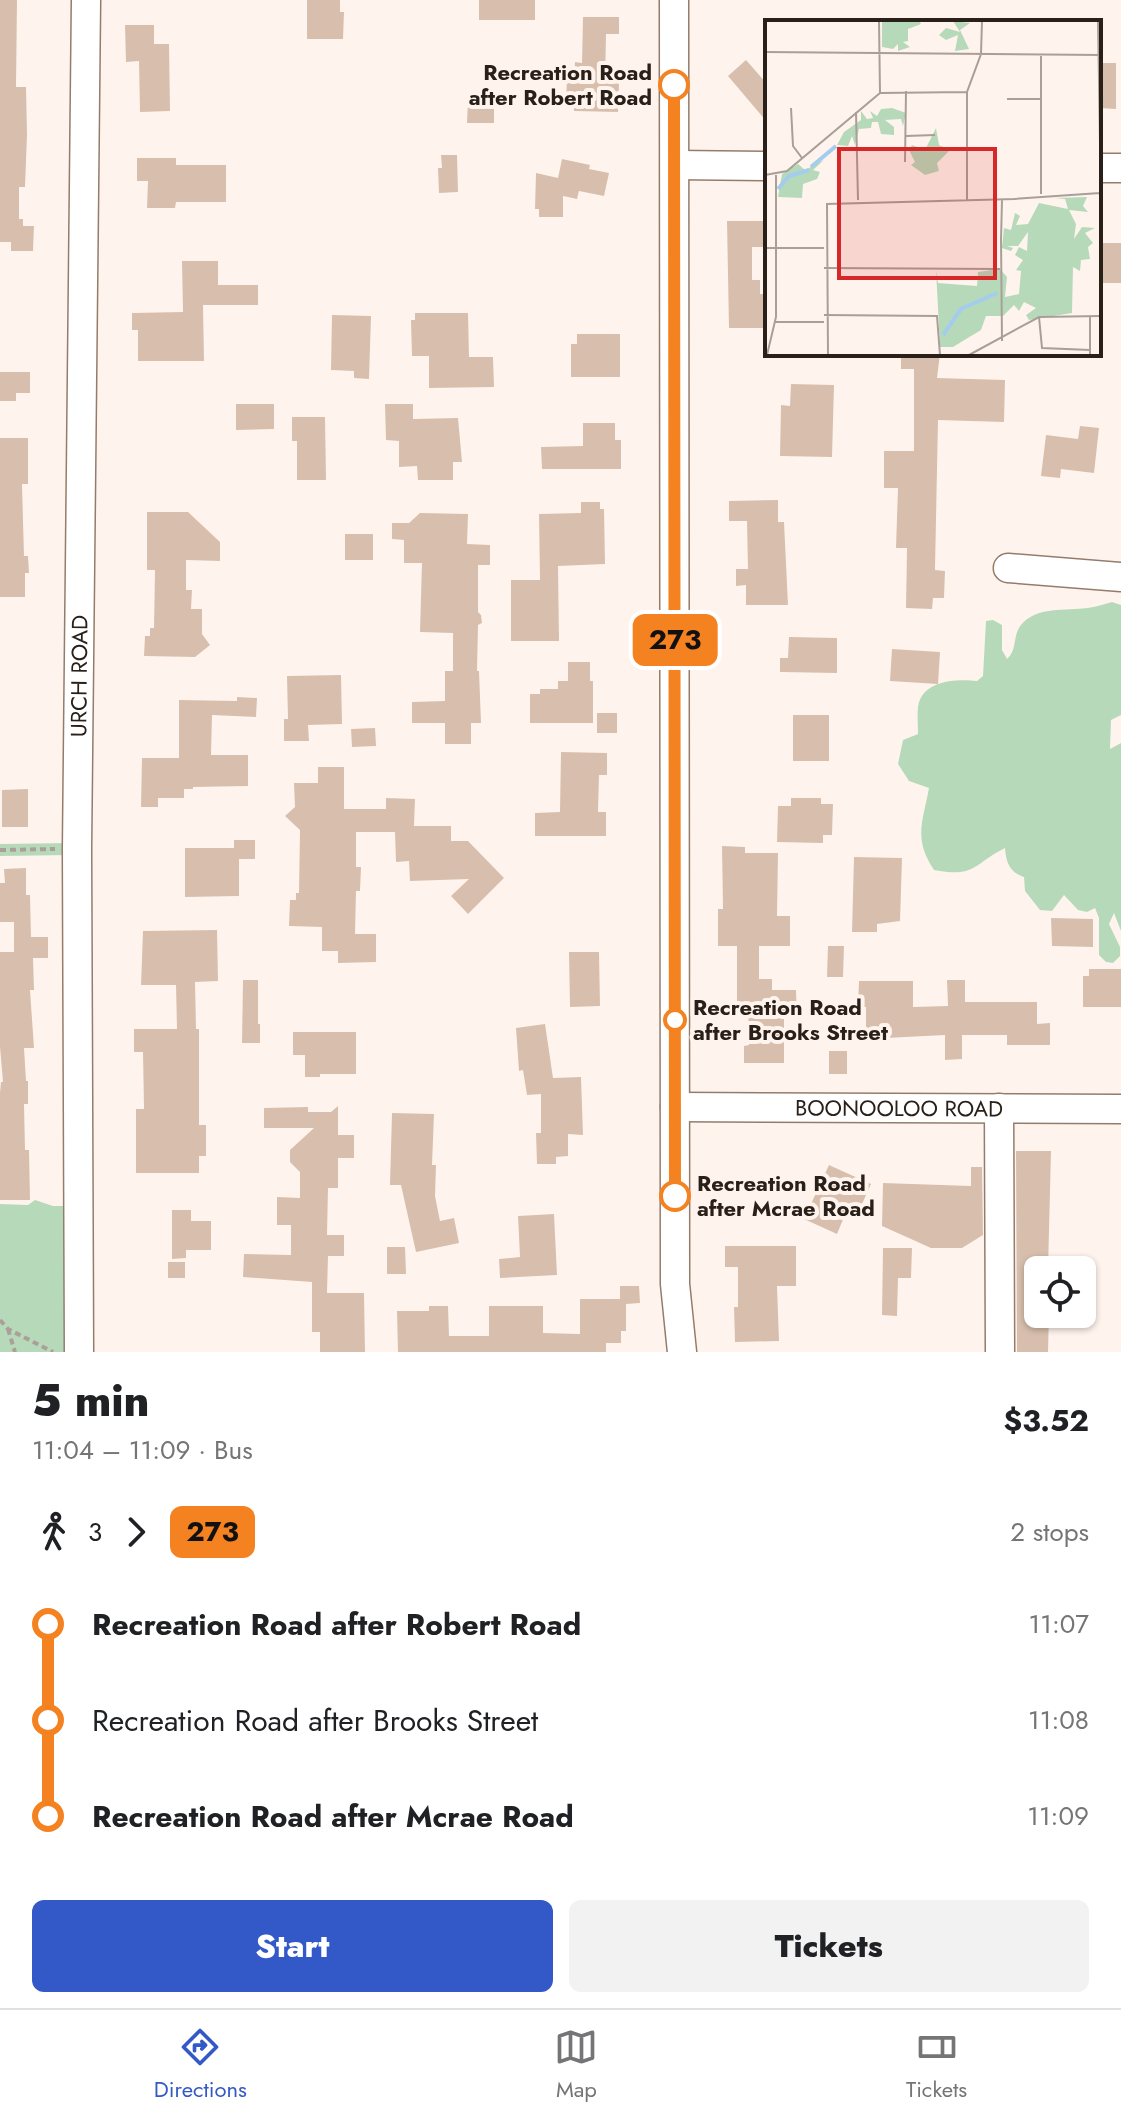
<!DOCTYPE html>
<html lang="en">
<head>
<meta charset="utf-8">
<style>
	body { margin:0; font-family:Jost,sans-serif; background:#f2f2f2; color:#202124; height:100vh; display:flex; flex-direction:column; font-size:30px; white-space:nowrap }
	* { box-sizing:border-box; margin:0 }
	p { font-size:26px; color:#757577 }
	.icon { flex:none; width:44px; height:44px; fill:none; stroke:currentColor; stroke-width:2; stroke-linecap:round; stroke-linejoin:round }
	.map { position:relative; height:1352px; overflow:hidden }
	.details { display:flex; flex-direction:column; background:#fff; flex:1 }
	.details>* { flex:none }
	.badge { padding:0 16px; border-radius:12px; font-size:28px; line-height:52px }
	.tools { position:absolute; left:1024px; top:1256px; display:grid; gap:16px }
	.tools a { display:grid; place-items:center; width:72px; height:72px; border-radius:12px; background:#fff; box-shadow:0 2px 6px #0004; font-size:40px }
	.map>.badge { position:absolute; translate:-50% -50%; box-shadow:0 0 0 4px #fff }
	.legs { display:flex; align-items:center; gap:12px; height:88px; padding:0 32px; font-size:26px }
	.legs p { margin-inline-start:auto }
	.overview { display:flex; align-items:center; justify-content:space-between; height:136px; padding:0 32px }
	h1 { font-size:44px; font-weight:800; line-height:60px }
	.cta { display:flex; gap:16px; margin-top:auto; padding:16px 32px }
	.cta a { flex:1; height:92px; border-radius:12px; background:#3358c8; color:#fff; font-size:32px; font-weight:800; line-height:92px; text-align:center }
	.cta a+a { background:#f2f2f2; color:#202124 }
	ul { padding:0 32px; list-style:none }
	li { display:flex; align-items:center; gap:28px; height:96px; font-size:30px }
	li i { display:grid; place-items:center; width:12px; height:100%; margin:0 10px; background:currentColor }
	li i::after { content:''; width:20px; height:20px; margin:-10px; border:6px solid; border-radius:50%; background:#fff }
	li p { margin-inline-start:auto }
	li:first-child i { background:linear-gradient(#0000 50%,currentColor 0) }
	li:last-child i { background:linear-gradient(currentColor 50%,#0000 0) }
	.dock { display:flex; justify-content:space-around; align-items:center; height:112px; border-top:2px solid #e0e0e0; background:#fff; font-size:22px; color:#757577 }
	.dock a { display:grid; justify-items:center; gap:4px }
	.dock .current { color:#3358c8 }
	.map>svg:first-child { display:block }
</style>
</head>
<body>
<div class="map">
<svg width="1121" height="1352" viewBox="0 0 1121 1352">
	<rect width="100%" height="100%" fill="#fff4ed"/>
	<path fill="#b6dab9" d="M 1112,602 L 1121,605 L 1121,715 L 1111,720 L 1110,749 L 1121,743 L 1121,931 L 1114,913 L 1109,924 L 1120,947 L 1120,956 L 1113,963 L 1106,962 L 1099,955 L 1099,918 L 1095,908 L 1087,912 L 1078,910 L 1064,895 L 1052,911 L 1040,910 L 1025,891 L 1024,877 C 1009,872 1006,862 1005,848 C 973,864 976,878 934,870 C 913,839 923,821 929,788 L 909,781 L 898,764 L 903,740 L 918,734 C 918,725 917,716 918,707 C 922,680 956,679 977,681 L 983,676 L 986,621 L 993,620 L 1002,625 L 1002,650 L 1007,659 C 1018,649 1012,636 1021,625 C 1036,606 1066,611 1087,608 C 1096,607 1104,604 1112,602 Z
		M 71,843 L 71,855 L 0,856 L 0,844 Z
		M 35,1200 L 53,1206 L 78,1206 L 79,1352 L 0,1352 L 0,1204 L 28,1205 Z"/>
	<path fill="#d8bfad" d="M 0,0 L 17,0 L 16,87 L 26,87 L 27,135 L 25,187 L 19,187 L 19,219 L 23,219 L 23,226 L 34,226 L 33,251 L 11,251 L 11,242 L 0,242 Z
		M 307,0 L 340,0 L 340,12 L 344,12 L 343,39 L 307,39 Z
		M 479,0 L 535,0 L 535,20 L 479,20 Z
		M 583,17 L 619,17 L 619,34 L 606,34 L 605,83 L 619,83 L 618,112 L 574,111 L 574,105 L 566,105 L 567,77 L 574,77 L 575,62 L 582,63 Z
		M 125,25 L 154,25 L 154,44 L 169,44 L 170,111 L 140,112 L 139,61 L 126,62 Z
		M 746,60 L 767,84 L 767,122 L 728,76 Z
		M 1099,63 L 1116,63 L 1116,109 L 1099,108 Z
		M 468,101 L 494,102 L 494,123 L 467,123 Z
		M 441,155 L 457,155 L 458,192 L 439,193 L 438,168 L 442,168 Z
		M 137,158 L 176,158 L 176,165 L 226,165 L 226,202 L 176,202 L 175,208 L 147,208 L 148,181 L 137,181 Z
		M 562,159 L 590,165 L 589,169 L 609,173 L 604,196 L 579,191 L 577,199 L 563,196 L 563,217 L 539,217 L 539,209 L 535,209 L 536,173 L 558,178 Z
		M 727,221 L 767,221 L 767,247 L 752,247 L 752,280 L 760,280 L 760,294 L 767,294 L 767,328 L 729,328 Z
		M 1099,243 L 1121,243 L 1121,283 L 1099,283 Z
		M 182,261 L 218,261 L 218,285 L 258,285 L 258,305 L 203,305 L 204,361 L 138,361 L 138,330 L 132,330 L 132,313 L 183,312 Z
		M 415,313 L 468,313 L 469,357 L 493,357 L 494,387 L 429,388 L 429,356 L 412,356 L 411,320 L 415,320 Z
		M 332,315 L 371,316 L 369,379 L 354,378 L 354,371 L 331,370 Z
		M 577,334 L 620,334 L 620,377 L 571,377 L 571,344 L 577,344 Z
		M 901,354 L 940,354 L 937,378 L 1005,380 L 1004,422 L 938,420 L 935,570 L 945,571 L 944,598 L 933,598 L 932,609 L 906,608 L 907,548 L 896,548 L 898,488 L 884,488 L 884,451 L 914,451 L 914,369 L 901,369 Z
		M 0,372 L 30,372 L 30,393 L 16,393 L 16,401 L 0,401 Z
		M 791,384 L 834,385 L 832,457 L 780,456 L 781,405 L 790,406 Z
		M 236,404 L 274,404 L 274,429 L 236,430 Z
		M 385,404 L 413,404 L 413,419 L 458,418 L 462,462 L 453,462 L 453,480 L 418,480 L 417,466 L 399,467 L 399,441 L 386,440 Z
		M 292,417 L 325,417 L 326,480 L 297,480 L 297,441 L 292,441 Z
		M 583,423 L 615,423 L 615,440 L 621,440 L 621,469 L 542,469 L 541,447 L 583,446 Z
		M 1080,426 L 1099,428 L 1094,473 L 1061,469 L 1060,478 L 1041,476 L 1046,435 L 1078,439 Z
		M 0,438 L 28,438 L 28,484 L 22,484 L 24,556 L 28,556 L 29,573 L 25,573 L 25,597 L 0,597 Z
		M 778,500 L 778,522 L 784,522 L 788,605 L 746,605 L 746,585 L 736,586 L 736,569 L 748,569 L 747,521 L 729,521 L 729,501 Z
		M 581,502 L 600,502 L 600,509 L 604,509 L 605,564 L 558,566 L 559,641 L 511,641 L 511,580 L 540,580 L 539,514 L 581,513 Z
		M 147,512 L 188,512 L 220,542 L 220,561 L 186,560 L 186,590 L 192,590 L 191,609 L 202,609 L 202,634 L 210,645 L 195,657 L 144,656 L 145,636 L 150,636 L 150,628 L 154,628 L 155,570 L 147,570 Z
		M 420,513 L 468,514 L 467,544 L 490,545 L 490,565 L 478,565 L 478,612 L 481,615 L 482,623 L 478,625 L 477,671 L 479,671 L 481,723 L 471,723 L 471,744 L 445,744 L 445,723 L 412,723 L 412,702 L 445,701 L 445,671 L 453,671 L 453,633 L 420,632 L 422,563 L 404,563 L 404,540 L 392,539 L 392,523 L 409,523 Z
		M 345,534 L 373,534 L 373,560 L 345,560 Z
		M 789,637 L 837,638 L 837,673 L 780,672 L 780,658 L 788,658 Z
		M 892,649 L 940,652 L 938,684 L 890,681 Z
		M 568,662 L 590,662 L 590,681 L 593,681 L 593,723 L 530,723 L 530,694 L 540,694 L 540,689 L 558,689 L 558,681 L 568,681 Z
		M 341,675 L 342,724 L 308,725 L 309,741 L 284,741 L 284,719 L 288,719 L 287,676 Z
		M 237,697 L 257,698 L 256,717 L 212,715 L 211,755 L 248,755 L 248,786 L 193,787 L 193,789 L 184,789 L 184,798 L 158,798 L 158,807 L 141,807 L 142,758 L 179,758 L 179,700 L 237,701 Z
		M 597,713 L 617,713 L 617,733 L 597,733 Z
		M 793,715 L 829,715 L 829,761 L 793,761 Z
		M 375,728 L 376,746 L 352,747 L 351,729 Z
		M 561,752 L 607,753 L 607,775 L 599,775 L 598,812 L 606,812 L 606,836 L 535,836 L 535,813 L 560,812 Z
		M 318,767 L 344,767 L 344,809 L 386,809 L 386,798 L 415,799 L 414,826 L 451,826 L 451,841 L 468,841 L 504,878 L 468,914 L 451,896 L 469,879 L 410,881 L 409,861 L 396,862 L 395,832 L 356,832 L 356,867 L 361,867 L 360,891 L 356,891 L 355,934 L 376,934 L 376,962 L 338,963 L 338,951 L 322,951 L 322,927 L 289,926 L 290,900 L 296,900 L 296,893 L 299,893 L 300,830 L 285,816 L 295,807 L 294,783 L 318,783 Z
		M 28,789 L 28,827 L 2,827 L 2,790 Z
		M 791,798 L 821,798 L 821,804 L 833,804 L 832,835 L 823,835 L 823,843 L 777,842 L 778,806 L 791,806 Z
		M 234,840 L 255,840 L 255,859 L 239,859 L 239,896 L 185,897 L 185,848 L 234,848 Z
		M 722,846 L 745,847 L 745,853 L 778,853 L 777,916 L 790,916 L 790,946 L 759,946 L 759,979 L 772,979 L 772,990 L 796,990 L 797,1018 L 784,1018 L 784,1063 L 744,1063 L 744,1046 L 749,1045 L 748,1006 L 737,1006 L 737,946 L 718,946 L 718,909 L 723,909 Z
		M 854,857 L 902,858 L 900,921 L 877,924 L 877,932 L 852,932 Z
		M 26,868 L 26,895 L 30,895 L 31,937 L 48,937 L 48,958 L 33,958 L 34,990 L 30,990 L 34,1048 L 24,1048 L 26,1081 L 28,1081 L 28,1104 L 24,1104 L 25,1150 L 29,1150 L 30,1200 L 0,1200 L 0,1093 L 1,1082 L 3,1082 L 0,1047 L 0,952 L 14,952 L 14,922 L 0,922 L 0,883 L 5,883 L 4,869 Z
		M 1051,918 L 1093,919 L 1093,947 L 1052,946 Z
		M 217,930 L 218,981 L 195,982 L 196,1029 L 199,1029 L 199,1125 L 206,1125 L 206,1156 L 199,1156 L 199,1173 L 136,1173 L 136,1109 L 144,1109 L 143,1052 L 134,1052 L 134,1029 L 177,1029 L 176,985 L 141,985 L 143,931 Z
		M 828,946 L 844,946 L 843,977 L 827,977 Z
		M 569,952 L 599,952 L 600,1006 L 570,1007 Z
		M 1089,969 L 1121,969 L 1121,1007 L 1083,1007 L 1083,976 L 1089,976 Z
		M 243,980 L 258,980 L 258,1024 L 260,1024 L 260,1043 L 242,1043 Z
		M 947,980 L 965,980 L 965,1002 L 1037,1002 L 1037,1024 L 1050,1023 L 1050,1045 L 1007,1045 L 1007,1035 L 962,1035 L 962,1059 L 945,1060 L 945,1035 L 866,1039 L 866,1007 L 858,1007 L 859,981 L 913,981 L 913,1007 L 948,1006 Z
		M 545,1024 L 553,1078 L 581,1077 L 583,1135 L 568,1134 L 568,1156 L 556,1157 L 556,1164 L 537,1164 L 536,1133 L 541,1133 L 541,1094 L 527,1095 L 523,1070 L 519,1071 L 516,1028 Z
		M 293,1032 L 356,1032 L 356,1074 L 320,1074 L 320,1077 L 305,1077 L 305,1055 L 293,1055 Z
		M 829,1051 L 847,1051 L 847,1074 L 829,1074 Z
		M 338,1106 L 338,1135 L 354,1135 L 354,1158 L 338,1158 L 338,1188 L 328,1188 L 327,1235 L 344,1235 L 344,1256 L 328,1256 L 327,1293 L 364,1293 L 365,1352 L 320,1352 L 320,1332 L 312,1332 L 312,1282 L 243,1277 L 244,1254 L 291,1255 L 291,1225 L 277,1225 L 277,1197 L 300,1198 L 300,1172 L 290,1162 L 290,1150 L 314,1128 L 264,1128 L 264,1108 L 308,1107 L 308,1112 L 331,1112 Z
		M 392,1113 L 434,1114 L 432,1165 L 436,1165 L 435,1196 L 440,1221 L 454,1218 L 459,1243 L 416,1252 L 401,1185 L 390,1185 Z
		M 1016,1151 L 1051,1151 L 1048,1270 L 1038,1270 L 1038,1314 L 1049,1314 L 1048,1352 L 1017,1352 Z
		M 829,1165 L 871,1184 L 857,1215 L 847,1210 L 837,1234 L 804,1219 Z
		M 971,1167 L 982,1167 L 983,1235 L 962,1248 L 931,1248 L 882,1226 L 883,1183 L 971,1186 Z
		M 172,1210 L 191,1210 L 191,1221 L 211,1221 L 211,1250 L 186,1250 L 186,1258 L 172,1259 Z
		M 554,1214 L 557,1275 L 500,1278 L 499,1259 L 520,1257 L 518,1216 Z
		M 725,1246 L 796,1246 L 796,1286 L 777,1286 L 779,1341 L 735,1342 L 734,1307 L 738,1307 L 738,1267 L 725,1267 Z
		M 387,1247 L 405,1247 L 406,1274 L 387,1274 Z
		M 883,1248 L 912,1248 L 911,1278 L 898,1278 L 897,1316 L 882,1315 Z
		M 168,1262 L 185,1262 L 185,1278 L 168,1278 Z
		M 620,1286 L 639,1286 L 640,1303 L 626,1304 L 626,1331 L 621,1331 L 621,1343 L 606,1343 L 606,1352 L 398,1352 L 397,1311 L 429,1311 L 429,1306 L 448,1306 L 449,1336 L 489,1336 L 489,1306 L 543,1306 L 543,1333 L 580,1334 L 580,1299 L 620,1299 Z"/>
	<g fill="none" stroke-linecap="round" stroke-linejoin="round">
		<g stroke="#947c6c" stroke-width="31">
			<g id="minor">
				<path d="M 674,0 L 675,1284 L 682,1352"/>
				<path d="M 675,165 L 767,166"/>
				<path d="M 1099,168 L 1121,168"/>
				<path d="M 1008,568 L 1121,577"/>
				<path id="s1" d="M 675,1107 L 1121,1109"/>
				<path d="M 999,1108 L 1000,1352"/>
				<path id="s2" d="M 79,1352 L 77,849 L 86,0"/>
			</g>
		</g>
		<path stroke="#aba099" stroke-width="4" stroke-dasharray="6 4" stroke-linecap="butt" d="M 0,850 L 55,849
			M 0,1320 L 8,1329 L 53,1352
			M 8,1329 L 15,1352"/>
		<use href="#minor" stroke="#fff" stroke-width="28"/>
	</g>
	<g fill="none" stroke-linecap="round" stroke-linejoin="round">
		<g stroke="#fff" stroke-width="18">
			<path id="line-1" d="M 674,85 L 675,1196"/>
		</g>
		<use href="#line-1" stroke="#f58220" stroke-width="12"/>
	</g>
	<g fill="#fff" stroke="#f58220" stroke-width="4">
		<circle cx="674" cy="85" r="14"/>
		<circle cx="675" cy="1020" r="10"/>
		<circle cx="675" cy="1196" r="14"/>
	</g>
	<g text-anchor="middle" dominant-baseline="central" stroke-width="8" stroke-linejoin="round" paint-order="stroke">
		<g font-size="22" font-weight="bold" fill="#292019" stroke="#fff4ed" text-anchor="start">
			<text x="652" y="72" text-anchor="end">Recreation Road<tspan x="652" dy="25">after Robert Road</tspan></text>
			<text x="693" y="1007">Recreation Road<tspan x="693" dy="25">after Brooks Street</tspan></text>
			<text x="697" y="1183">Recreation Road<tspan x="697" dy="25">after Mcrae Road</tspan></text>
		</g>
		<g font-size="22" fill="#292019" stroke="#fff4ed">
			<text stroke="none"><textPath href="#s2" startOffset="676">URCH ROAD</textPath></text>
			<text stroke="none"><textPath href="#s1" startOffset="224">BOONOOLOO ROAD</textPath></text>
		</g>
	</g>
	<g transform="translate(765 20)">
		<rect width="336" height="336" fill="#fff4ed"/>
		<path d="M 117,1 L 154,1 L 156,4 L 143,9 L 143,21 L 138,22 L 145,27 L 133,31 L 133,24 L 128,29 L 117,27 ZM 188,1 L 205,3 L 195,10 L 204,29 L 190,31 L 193,15 L 181,20 L 174,15 L 181,8 L 195,12 ZM 127,88 L 141,93 L 138,106 L 136,99 L 120,100 L 129,107 L 129,115 L 116,114 L 113,102 L 107,102 L 106,108 L 94,109 L 90,125 L 87,116 L 83,126 L 72,125 L 79,112 L 96,100 L 96,91 L 102,99 L 108,98 L 105,91 L 112,96 L 116,89 ZM 171,108 L 174,125 L 185,130 L 172,143 L 174,151 L 160,155 L 146,145 L 150,142 L 144,130 L 147,125 L 160,130 ZM 59,140 L 48,150 L 55,152 L 52,159 L 38,164 L 37,178 L 13,177 L 17,154 L 33,144 L 40,150 ZM 322,177 L 318,186 L 323,192 L 304,190 L 311,204 L 309,219 L 317,207 L 330,208 L 320,213 L 328,223 L 323,227 L 325,239 L 316,240 L 315,251 L 308,247 L 307,293 L 264,300 L 261,295 L 271,288 L 259,282 L 254,291 L 249,285 L 238,296 L 221,296 L 216,310 L 188,327 L 175,327 L 171,250 L 173,263 L 212,266 L 213,252 L 235,249 L 242,257 L 240,277 L 254,274 L 256,251 L 251,250 L 258,240 L 250,235 L 254,227 L 262,231 L 263,212 L 253,226 L 242,226 L 248,228 L 246,231 L 237,228 L 239,208 L 246,210 L 250,193 L 255,196 L 251,205 L 263,204 L 274,183 L 303,189 L 300,179 L 289,178 Z" fill="#b6dab9"/>
		<path fill="none" stroke="#a4cced" stroke-width="4" d="M 46,147 L 71,126M 13,169 L 24,156 L 44,150M 178,315 L 196,289 L 232,273"/>
		<path fill="none" stroke="#a99f98" stroke-width="2" d="M 114,1 L 115,73M 333,1 L 336,184M 0,32 L 336,35M 242,79 L 276,79M 26,88 L 28,126 L 37,138M 91,92 L 93,180M 141,116 L 170,115M 140,142 L 141,71M 0,155 L 22,151 L 115,73 L 202,72M 276,174 L 276,36M 249,179 L 335,173M 202,180 L 202,72 L 216,34 L 217,1M 236,218 L 237,321M 236,220 L 237,180M 0,228 L 59,228M 59,248 L 235,249M 59,295 L 172,296 L 175,335M 325,296 L 325,335M 274,297 L 277,328 L 325,330M 10,302 L 59,302M 2,335 L 11,297 L 11,155M 63,335 L 62,184 L 250,179M 204,335 L 274,297 L 336,296"/>
		<path fill="#d62828" fill-opacity="0.15" stroke="#d62828" stroke-width="4" d="M 74,129 L 230,129 L 230,258 L 74,258 Z"/>
		<rect width="336" height="336" fill="none" stroke="#292019" stroke-width="4"/>
	</g>
</svg>
<div class="tools">
<a><svg class="icon" aria-label="locate" viewBox="0 0 24 24"><circle cx="12" cy="12" r="6"/><path d="M12 2v4M12 18v4M2 12h4M18 12h4"/></svg></a>
</div>
<b class="badge" style="left:675px;top:640px;background:#f58220;color:#111">273</b>
</div>
<section class="details">
<div class="overview"><div><h1>5 min</h1><p>11:04 – 11:09 · Bus</p></div><b>$3.52</b></div>
<div class="legs"><svg class="icon" aria-label="walk" viewBox="0 0 24 24"><circle cx="13" cy="4" r="2"/><path d="M13 8l-2 6 4 7M11 14l-3 7M7 12l3-4h3l4 4"/></svg>3<svg class="icon" aria-label="forward" viewBox="0 0 24 24"><path d="M9 5l7 7-7 7"/></svg><b class="badge" style="background:#f58220;color:#111">273</b><p>2 stops</p></div>
<ul>
<li><i style="color:#f58220"></i><b>Recreation Road after Robert Road</b><p>11:07</p></li>
<li><i style="color:#f58220"></i><span>Recreation Road after Brooks Street</span><p>11:08</p></li>
<li><i style="color:#f58220"></i><b>Recreation Road after Mcrae Road</b><p>11:09</p></li>
</ul>
<div class="cta"><a>Start</a><a>Tickets</a></div>
</section>
<nav class="dock">
<a class="current"><svg class="icon" aria-label="directions" viewBox="0 0 24 24"><path d="M12 3l9 9-9 9-9-9zM9 14v-3h6M13 9l2 2-2 2"/></svg>Directions</a>
<a><svg class="icon" aria-label="map" viewBox="0 0 24 24"><path d="M3 6l6-2 6 2 6-2v14l-6 2-6-2-6 2zM9 4v14M15 6v14"/></svg>Map</a>
<a><svg class="icon" aria-label="tickets" viewBox="0 0 24 24"><path d="M3 7h18v10H3zM15 7v10"/></svg>Tickets</a>
</nav>
</body>
</html>
